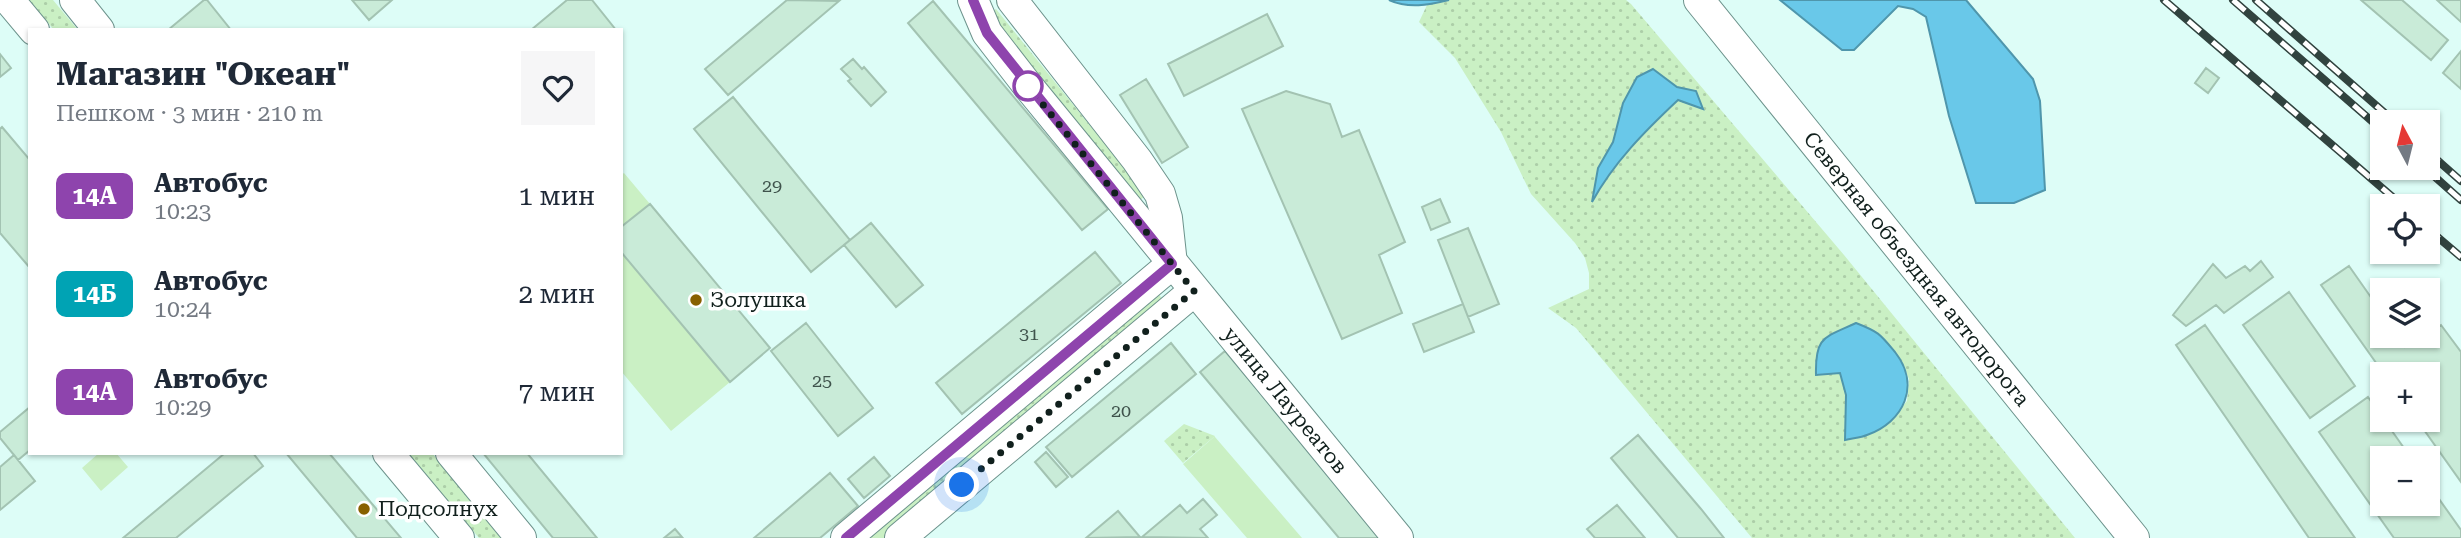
<!DOCTYPE html>
<html lang="ru">
<head>
<meta charset="utf-8">
<style>
	body { margin:0; font-family:"Roboto Serif",serif; background:#f6f6f7; color:#1f2937; height:100vh; display:flex; flex-direction:column; font-size:26px; white-space:nowrap }
	* { box-sizing:border-box; margin:0 }
	p { font-size:23px; color:#747a83 }
	.icon { flex:none; width:38px; height:38px; fill:none; stroke:currentColor; stroke-width:2; stroke-linecap:round; stroke-linejoin:round }
	.map { position:relative; flex:1; overflow:hidden }
	.details { position:absolute; left:28px; top:28px; width:595px; height:427px; display:flex; flex-direction:column; background:#fff; border-radius:0px; box-shadow:0 2px 5px #0004 }
	.details>* { flex:none }
	.badge { padding:0 14px; border-radius:10px; font-size:24px; line-height:46px }
	.needle { width:46px; rotate:353deg }
	.fabs { position:absolute; left:2370px; top:110px; display:grid; gap:14px }
	.fabs a { display:grid; place-items:center; width:70px; height:70px; border-radius:0px; background:#fff; box-shadow:0 2px 5px #0004; font-size:35px }
	.you { position:absolute; width:35px; height:35px; margin:-18px; border:5px solid #fff; border-radius:50%; background:#1a73e8; box-shadow:0 0 0 10px #1a73e833 }
	.map>.badge { position:absolute; translate:-50% -50%; box-shadow:0 0 0 4px #fff }
	.round { display:grid; place-items:center; flex:none; width:74px; height:74px; border-radius:0px; background:#f6f6f7 }
	.head { display:flex; align-items:center; justify-content:space-between; height:119px; padding:0 28px }
	h1 { font-size:33px; font-weight:700; line-height:52px }
	ul { padding:0; list-style:none }
	li { display:flex; align-items:center; gap:21px; height:98px; padding:0 28px }
	li div { flex:1 }
	li b { display:block; font-size:26px }
	li em { font-style:normal }
	li .badge { min-width:77px; font-weight:700; text-align:center }
	.map>svg:first-child { display:block }
</style>
</head>
<body>
<div class="map">
<svg width="2461" height="538" viewBox="0 0 2461 538">
	<defs>
		<pattern id="grass-dots" width="8" height="8" patternUnits="userSpaceOnUse" patternTransform="scale(1.75)"><rect width="8" height="8" fill="#caf0c4"/><path d="M2 2h.1M6 6h.1" fill="none" stroke="#accea8" stroke-width="1.8" stroke-linecap="round"/></pattern>
	</defs>
	<rect width="100%" height="100%" fill="#ddfdf7"/>
	<path fill="url(#grass-dots)" fill-rule="evenodd" d="M 29,0 L 53,0 L 78,30 L 54,30 Z
		M 1449,0 L 1626,0 L 1631,4 L 1844,255 L 2075,538 L 1752,538 L 1576,328 L 1548,308 L 1589,289 L 1589,273 L 1585,258 L 1575,243 L 1531,194 L 1501,132 L 1455,58 L 1419,22 L 1427,5 ZM 1653,69 L 1677,87 L 1678,100 L 1644,132 L 1606,177 L 1593,200 L 1598,168 ZM 1900,358 L 1909,379 L 1907,401 L 1888,423 L 1868,435 L 1845,439 L 1846,395 L 1840,373 L 1816,375 Z
		M 996,9 L 1146,195 L 1139,201 L 988,14 Z
		M 1159,294 L 1163,301 L 890,538 L 864,538 Z
		M 1184,424 L 1215,436 L 1183,463 L 1164,441 Z
		M 408,453 L 432,453 L 503,538 L 479,538 Z"/>
	<path fill="#caf0c4" d="M 624,173 L 650,204 L 621,227 L 621,175 Z
		M 621,252 L 730,382 L 671,431 L 621,371 Z
		M 1215,436 L 1215,437 L 1302,538 L 1247,538 L 1183,464 Z
		M 99,453 L 116,453 L 128,467 L 101,491 L 82,468 Z"/>
	<path fill="#69c8e9" stroke="#4f96ac" stroke-width="2" d="M 1389,0 L 1449,0 C 1428,5 1409,9 1389,0 Z
		M 1780,0 L 1966,0 L 2033,79 L 2040,101 L 2045,190 L 2014,203 L 1976,203 L 1949,116 L 1926,17 L 1913,9 L 1898,6 L 1854,50 L 1842,50 Z
		M 1653,69 L 1677,87 L 1696,91 L 1703,109 L 1678,100 C 1645,131 1614,162 1592,202 L 1598,168 L 1613,142 L 1623,103 L 1637,77 Z
		M 1856,323 C 1879,332 1880,334 1895,352 C 1921,385 1904,422 1867,435 C 1860,438 1852,438 1845,440 L 1846,395 L 1840,373 L 1816,375 C 1815,336 1824,338 1856,323 Z"/>
	<path fill="#c9ebd8" stroke="#a3c3b2" stroke-width="2" d="M 204,0 L 207,0 L 231,30 L 168,30 Z
		M 352,0 L 392,0 L 369,20 Z
		M 567,0 L 592,0 L 616,30 L 531,30 Z
		M 787,0 L 839,1 L 728,95 L 705,69 Z
		M 2361,0 L 2402,0 L 2448,40 L 2431,60 Z
		M 2437,0 L 2461,0 L 2461,22 Z
		M 933,1 L 1108,209 L 1082,230 L 908,23 Z
		M 1267,14 L 1283,46 L 1184,96 L 1168,64 Z
		M 2461,51 L 2461,89 L 2443,73 Z
		M 0,54 L 11,68 L 0,77 Z
		M 853,59 L 862,69 L 864,67 L 886,92 L 871,106 L 848,81 L 851,79 L 841,69 Z
		M 2206,68 L 2219,78 L 2208,93 L 2195,83 Z
		M 1146,79 L 1188,147 L 1162,163 L 1120,95 Z
		M 1286,91 L 1330,104 L 1342,137 L 1359,130 L 1405,242 L 1379,255 L 1402,313 L 1342,339 L 1242,109 Z
		M 733,97 L 850,240 L 811,272 L 694,129 Z
		M 2,127 L 30,160 L 30,268 L 0,233 L 0,129 Z
		M 1440,199 L 1450,222 L 1431,230 L 1422,207 Z
		M 650,204 L 770,348 L 730,382 L 621,252 L 621,227 Z
		M 871,223 L 923,285 L 896,307 L 844,245 Z
		M 1468,228 L 1499,304 L 1468,317 L 1438,240 Z
		M 1095,252 L 1121,283 L 962,414 L 936,383 Z
		M 2261,261 L 2273,277 L 2224,313 L 2216,305 L 2186,326 L 2173,315 L 2213,264 L 2226,278 L 2245,266 L 2250,271 Z
		M 2349,266 L 2382,313 L 2382,336 L 2398,336 L 2405,347 L 2427,336 L 2427,334 L 2441,325 L 2461,352 L 2461,482 L 2417,420 L 2427,420 L 2427,374 L 2384,374 L 2321,285 Z
		M 2289,292 L 2355,386 L 2310,418 L 2243,325 Z
		M 1463,304 L 1474,332 L 1424,352 L 1413,324 Z
		M 806,323 L 873,408 L 838,436 L 771,351 Z
		M 2205,325 L 2355,538 L 2309,538 L 2176,345 Z
		M 1171,343 L 1196,374 L 1072,477 L 1046,447 Z
		M 1225,351 L 1382,538 L 1339,538 L 1200,372 Z
		M 2368,397 L 2411,458 L 2382,458 L 2382,504 L 2427,504 L 2427,482 L 2461,530 L 2461,538 L 2394,538 L 2319,432 Z
		M 30,407 L 30,450 L 18,460 L 0,438 L 0,432 Z
		M 1638,435 L 1701,509 L 1724,538 L 1678,538 L 1611,458 Z
		M 1046,452 L 1068,477 L 1056,487 L 1035,462 Z
		M 225,453 L 253,453 L 263,466 L 176,538 L 123,538 Z
		M 286,453 L 329,453 L 401,538 L 357,538 Z
		M 483,453 L 527,453 L 597,538 L 553,538 Z
		M 14,455 L 35,481 L 0,510 L 0,467 Z
		M 874,457 L 890,476 L 864,498 L 848,479 Z
		M 830,473 L 858,506 L 820,538 L 754,538 Z
		M 1203,499 L 1217,515 L 1200,529 L 1208,538 L 1142,537 L 1180,505 L 1187,513 Z
		M 1617,505 L 1645,538 L 1595,538 L 1587,529 Z
		M 1118,511 L 1140,537 L 1086,538 Z
		M 675,529 L 682,537 L 665,538 L 664,538 Z"/>
	<g fill="none" stroke-linecap="round" stroke-linejoin="round">
		<g stroke="#6d938c" stroke-width="32">
			<g id="secondary">
				<path d="M 9,0 L 34,30"/>
				<path d="M 75,0 L 99,30"/>
				<path id="s1" d="M 973,0 L 987,33 L 1028,86 L 1398,538"/>
				<path d="M 1012,0 L 1137,160 L 1160,194 L 1167,218 L 1172,264"/>
				<path id="s2" d="M 1699,0 L 2134,538"/>
				<path d="M 388,453 L 459,538"/>
				<path d="M 451,453 L 521,538"/>
				<path d="M 846,538 L 1172,264"/>
				<path d="M 900,538 L 1194,291"/>
			</g>
		</g>
		<use href="#secondary" stroke="#fff" stroke-width="30"/>
		<g stroke="#31433f" stroke-width="8">
			<path id="rail" d="M 2164,0 L 2403,206
				M 2233,0 L 2382,130
				M 2256,0 L 2395,122
				M 2427,151 L 2461,181
				M 2425,168 L 2461,200
				M 2427,228 L 2461,257"/>
		</g>
		<use href="#rail" stroke="#fff" stroke-width="5" stroke-dasharray="16" stroke-linecap="butt"/>
	</g>
	<g fill="none" stroke-linecap="round" stroke-linejoin="round">
		<g stroke="#fff" stroke-width="16">
			<path id="line" d="M 846,538 L 1172,264 L 987,33 L 973,0"/>
		</g>
		<use href="#line" stroke="#8e44ad" stroke-width="10"/>
		<path stroke="#11201d" stroke-width="7" stroke-dasharray="0 12.6" d="M 962,485 L 1194,291 L 1028,86"/>
	</g>
	<circle fill="#fff" stroke="#8e44ad" stroke-width="3.5" cx="1028" cy="86" r="14"/>
	<g fill="#886000" stroke="#fff" stroke-width="2.5">
		<circle cx="696" cy="300" r="7"/>
		<circle cx="364" cy="509" r="7"/>
	</g>
	<g text-anchor="middle" dominant-baseline="central" stroke-width="7" stroke-linejoin="round" paint-order="stroke">
		<g font-size="18" fill="#3f534c">
			<text x="772" y="185">29</text>
			<text x="1029" y="333">31</text>
			<text x="822" y="380">25</text>
			<text x="1121" y="410">20</text>
		</g>
		<g font-size="21" fill="#11201d" stroke="#fff">
			<text stroke="none"><textPath href="#s2" startOffset="346">Северная объездная автодорога</textPath></text>
			<text stroke="none"><textPath href="#s1" startOffset="509">улица Лауреатов</textPath></text>
		</g>
		<g font-size="21" fill="#11201d" stroke="#fff" text-anchor="start">
			<text x="710" y="300">Золушка</text>
			<text x="378" y="509">Подсолнух</text>
		</g>
	</g>
</svg>
<div class="fabs">
<a><svg class="needle" viewBox="-14 -14 28 28"><path d="M0-13l5 13h-10z" fill="#e53935"/><path d="M0 13l5-13h-10z" fill="#747a83"/></svg></a>
<a><svg class="icon" aria-label="locate" viewBox="0 0 24 24"><circle cx="12" cy="12" r="6"/><path d="M12 2v4M12 18v4M2 12h4M18 12h4"/></svg></a>
<a><svg class="icon" aria-label="layers" viewBox="0 0 24 24"><path d="M12 4l9 5-9 5-9-5zM3 14l9 5 9-5"/></svg></a>
<a>+</a>
<a>−</a>
</div>
<div class="you" style="left:962px;top:485px"></div>
<section class="details">
<div class="head"><div><h1>Магазин &quot;Океан&quot;</h1><p>Пешком · 3 мин · 210 m</p></div><a class="round"><svg class="icon" aria-label="heart" viewBox="0 0 24 24"><path d="M12 20l-8-8c-3-5 5-10 8-4 3-6 11-1 8 4z"/></svg></a></div>
<ul>
<li><span class="badge" style="background:#8e44ad;color:#fff">14А</span><div><b>Автобус</b><p>10:23</p></div><em>1 мин</em></li>
<li><span class="badge" style="background:#00a3b4;color:#fff">14Б</span><div><b>Автобус</b><p>10:24</p></div><em>2 мин</em></li>
<li><span class="badge" style="background:#8e44ad;color:#fff">14А</span><div><b>Автобус</b><p>10:29</p></div><em>7 мин</em></li>
</ul>
</section>
</div>
</body>
</html>
